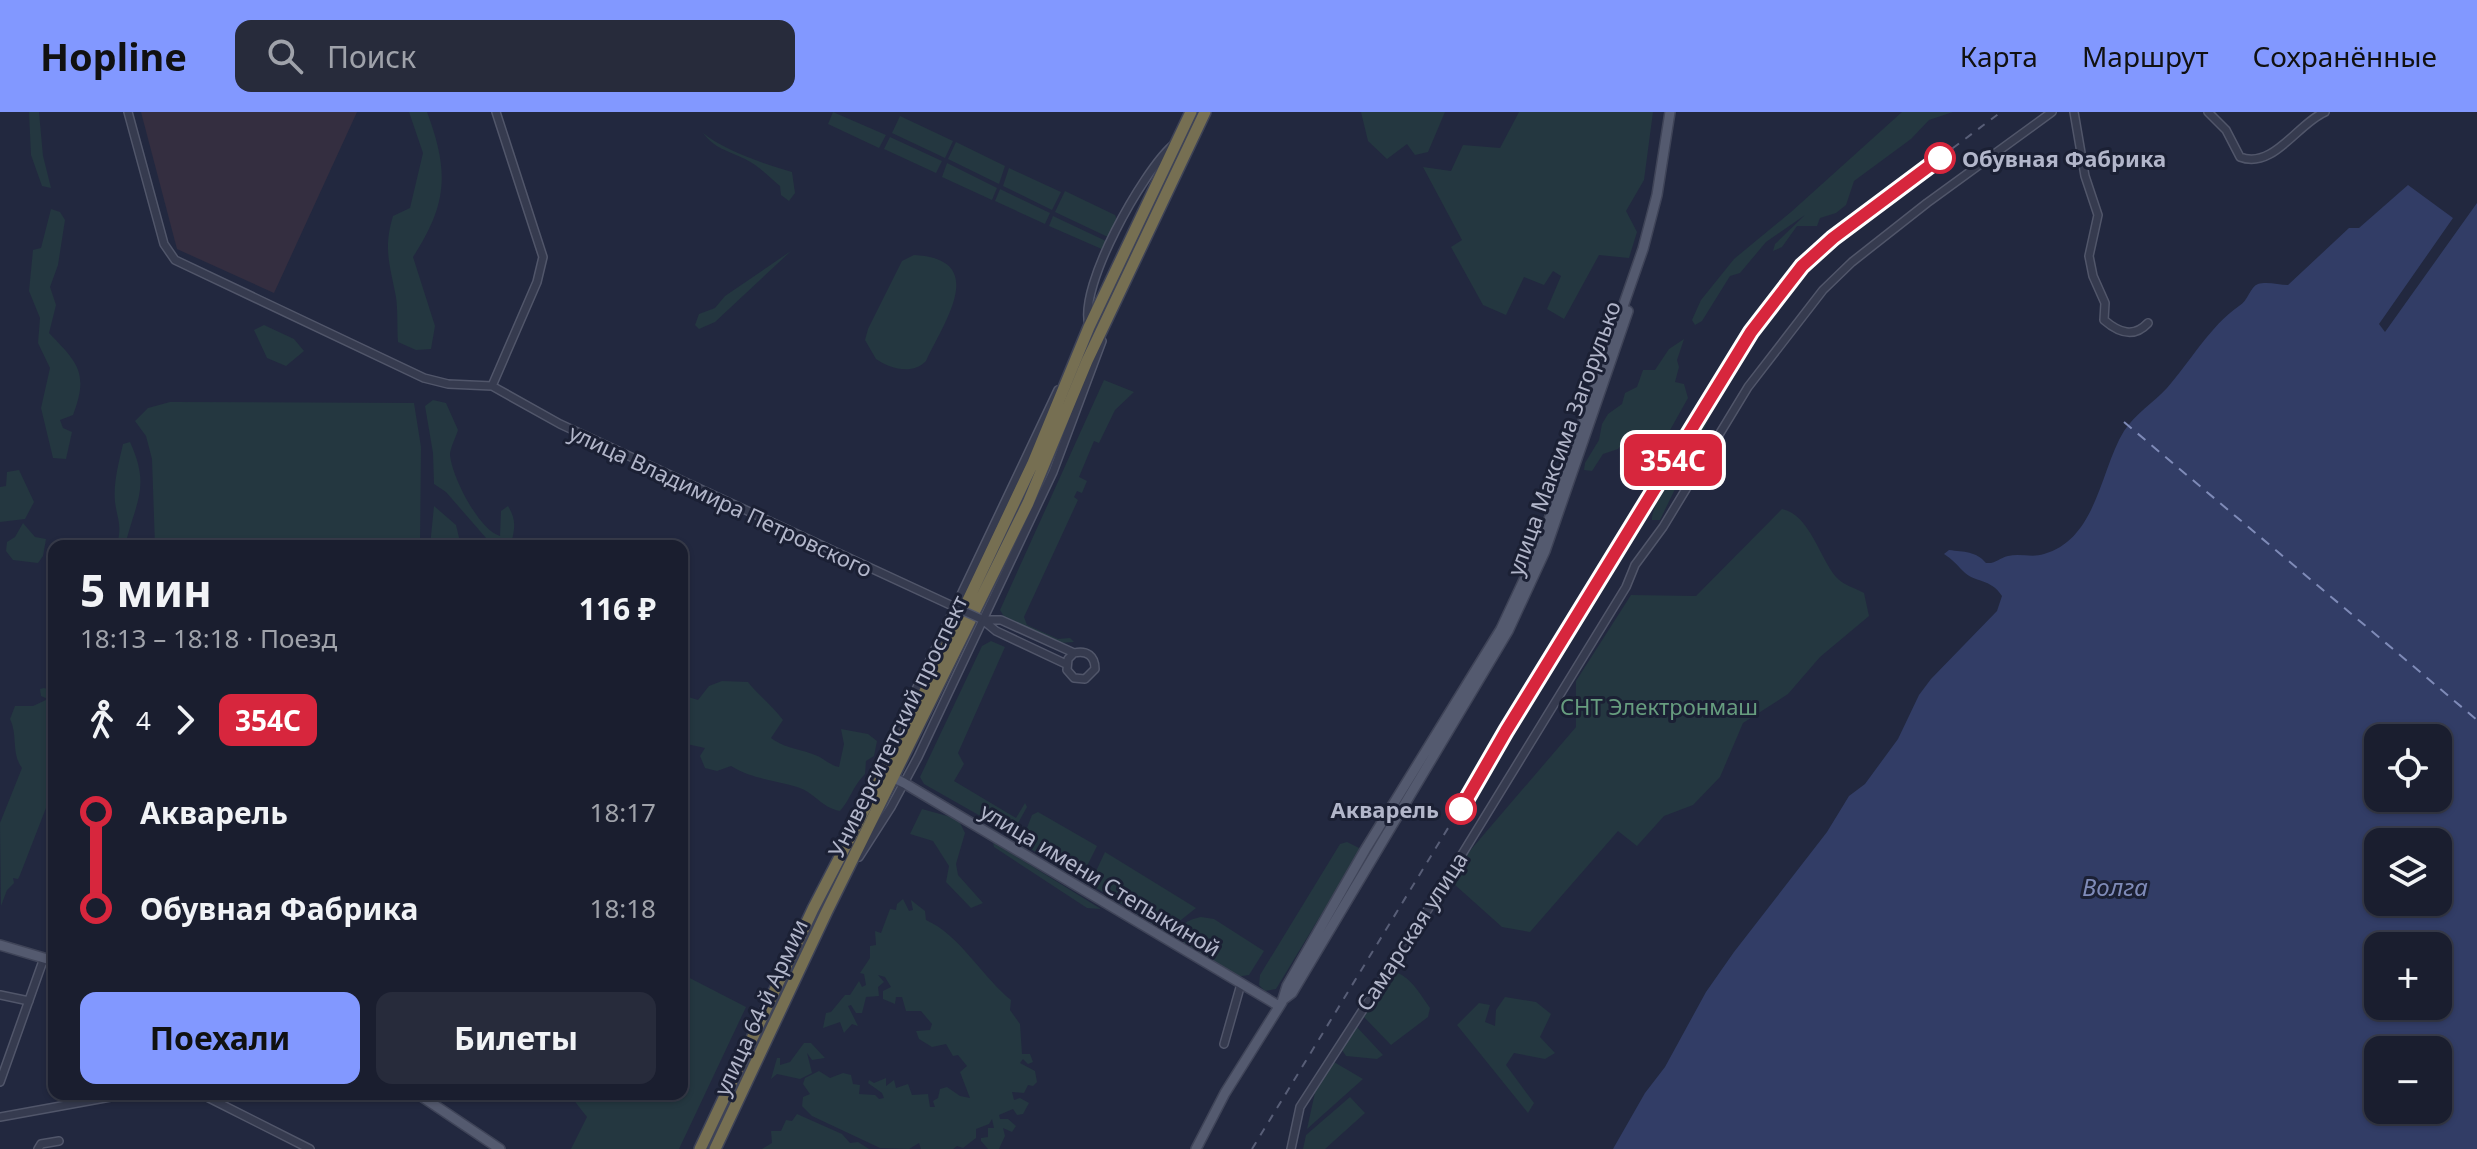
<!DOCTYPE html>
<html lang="ru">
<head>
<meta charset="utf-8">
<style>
	body { margin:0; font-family:"Noto Sans",sans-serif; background:#272b3b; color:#f1f3f6; height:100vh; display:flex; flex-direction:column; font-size:30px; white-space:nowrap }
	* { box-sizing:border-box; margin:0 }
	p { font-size:26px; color:#9fa2aa }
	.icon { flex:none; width:44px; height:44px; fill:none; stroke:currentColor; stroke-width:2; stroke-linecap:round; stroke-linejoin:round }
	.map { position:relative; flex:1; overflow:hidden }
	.panel { position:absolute; left:48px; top:428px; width:640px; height:560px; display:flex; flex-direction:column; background:#1a1e2f; border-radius:16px; box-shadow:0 2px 6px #0004,0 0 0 2px #383c4b }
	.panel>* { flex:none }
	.badge { padding:0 16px; border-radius:12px; font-size:28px; line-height:52px }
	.tools { position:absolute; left:2364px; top:612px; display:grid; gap:16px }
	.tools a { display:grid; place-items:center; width:88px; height:88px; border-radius:16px; background:#1a1e2f; box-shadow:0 2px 6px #0004,0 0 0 2px #383c4b; font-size:40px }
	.map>.badge { position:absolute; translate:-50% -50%; box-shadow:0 0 0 4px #fff }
	.legs { display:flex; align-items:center; gap:12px; height:88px; padding:0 32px; font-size:26px }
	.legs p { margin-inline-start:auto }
	.headline { display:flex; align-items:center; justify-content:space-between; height:136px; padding:0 32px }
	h1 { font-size:44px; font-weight:700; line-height:60px }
	.button { display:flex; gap:16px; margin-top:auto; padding:16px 32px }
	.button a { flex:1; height:92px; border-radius:16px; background:#8298ff; color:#111; font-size:32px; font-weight:700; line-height:92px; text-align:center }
	.button a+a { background:#272b3b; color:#f1f3f6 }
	ul { padding:0 32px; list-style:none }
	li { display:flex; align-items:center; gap:28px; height:96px; font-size:30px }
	li i { display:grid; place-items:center; width:12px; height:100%; margin:0 10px; background:currentColor }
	li i::after { content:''; width:20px; height:20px; margin:-10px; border:6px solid; border-radius:50%; background:#1a1e2f }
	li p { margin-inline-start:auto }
	li:first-child i { background:linear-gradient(#0000 50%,currentColor 0) }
	li:last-child i { background:linear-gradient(currentColor 50%,#0000 0) }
	header { display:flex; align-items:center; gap:48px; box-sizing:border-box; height:112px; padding:0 40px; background:#8298ff; color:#111 }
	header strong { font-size:38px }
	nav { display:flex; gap:44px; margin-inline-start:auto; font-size:28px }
	.search { width:560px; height:72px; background:#272b3b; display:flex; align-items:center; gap:20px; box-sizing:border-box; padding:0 28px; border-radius:16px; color:#9fa2aa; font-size:30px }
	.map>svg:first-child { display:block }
</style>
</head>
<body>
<header>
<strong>Hopline</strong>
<div class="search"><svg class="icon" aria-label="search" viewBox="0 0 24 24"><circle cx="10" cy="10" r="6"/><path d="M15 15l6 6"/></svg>Поиск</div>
<nav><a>Карта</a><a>Маршрут</a><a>Сохранённые</a></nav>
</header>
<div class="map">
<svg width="2477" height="1037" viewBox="0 0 2477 1037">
	<rect width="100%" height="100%" fill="#22283f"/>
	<path fill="#342e40" d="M 141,0 L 357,0 L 274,181 L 177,137 Z"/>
	<path fill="#243740" d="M 29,0 L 39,0 L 43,44 L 51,76 L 42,74 L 31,43 Z
		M 409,0 L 427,0 C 449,59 448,91 413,145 L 435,214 L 431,237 L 416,238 L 398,230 C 397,216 398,200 396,185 C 390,153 383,137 393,104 L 410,96 L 423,41 Z
		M 833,0 L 886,23 L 879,36 L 828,12 Z
		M 1361,0 L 1445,0 L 1428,40 L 1415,43 L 1407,32 L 1387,47 L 1368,29 Z
		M 1519,0 L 1653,0 L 1644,68 L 1626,99 L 1637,120 L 1629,146 L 1599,143 L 1564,207 L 1547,197 L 1561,164 L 1553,159 L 1544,173 L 1524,165 L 1506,203 L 1483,193 L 1451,135 L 1462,128 L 1423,55 L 1451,59 L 1463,33 L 1500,36 Z
		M 1902,0 L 1953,0 L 1929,8 L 1911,27 L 1854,69 L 1846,93 L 1836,101 L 1820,106 L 1817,114 L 1797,114 L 1782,135 L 1773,139 L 1775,132 L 1805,103 L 1766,130 L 1740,161 L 1730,164 L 1702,209 L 1695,213 L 1692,208 L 1701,188 L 1734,147 L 1791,100 Z
		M 900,4 L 953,29 L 945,46 L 892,21 Z
		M 703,21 C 723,38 767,53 792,60 L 795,81 L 789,89 L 781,83 L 780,74 C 769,65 758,53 745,47 C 727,38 715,37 703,21 Z
		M 890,25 L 942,49 L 936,61 L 884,37 Z
		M 956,30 L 1005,54 L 999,72 L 948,47 Z
		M 947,51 L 997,76 L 992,88 L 942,65 Z
		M 1009,56 L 1061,80 L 1052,98 L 1003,74 Z
		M 1000,77 L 1050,101 L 1045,112 L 995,89 Z
		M 1065,79 L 1115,103 L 1117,108 L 1110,126 L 1055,100 Z
		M 51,97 L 60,100 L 65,108 L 58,153 L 50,175 L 56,193 L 49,221 C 78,251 89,261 73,303 L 60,308 L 63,316 L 72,320 L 66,347 L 53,346 L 41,296 L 50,256 L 38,231 L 40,206 L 29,179 L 33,138 L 41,136 Z
		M 1053,104 L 1108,130 L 1104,138 L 1049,114 Z
		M 791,139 L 715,210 L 699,217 L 695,213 L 699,202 L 715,196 L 725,184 Z
		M 914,143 C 990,147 944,210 926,249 C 913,263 890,257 876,247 L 865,228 L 868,217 L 902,149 Z
		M 264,213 L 294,227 L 304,239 L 286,254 L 267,246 L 254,218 Z
		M 1684,227 L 1677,248 L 1679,255 L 1675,270 L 1684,272 L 1688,286 L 1665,327 L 1647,342 L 1636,338 L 1636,325 L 1625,328 L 1618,337 L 1603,342 L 1592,359 L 1584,358 L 1585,351 L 1599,328 L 1602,312 L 1608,302 L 1622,292 L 1625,281 L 1637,275 L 1643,258 L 1655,258 L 1669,237 Z
		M 1104,268 L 1134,280 L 1115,298 L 1099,331 L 1094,329 L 1079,365 L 1087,369 L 1082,381 L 1077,379 L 1074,385 L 1078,388 L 1024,505 L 1027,513 L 1058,527 L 1070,526 L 1074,530 L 1059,531 L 1005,506 L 1000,498 Z
		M 433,288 L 446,291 L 458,318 C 456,325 450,336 450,343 C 452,365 479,418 500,424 L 501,399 L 508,394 C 516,407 515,415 512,428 L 516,434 L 493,434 L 446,380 L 434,372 L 433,341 L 425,294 Z
		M 170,290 L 414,291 L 421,335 L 420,434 L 155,434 L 152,347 L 146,324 L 135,309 L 148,296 Z
		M 1710,305 L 1660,408 L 1652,408 C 1650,390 1697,323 1710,305 Z
		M 130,330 C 150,374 137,387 126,430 L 128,434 L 117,434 C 122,411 118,411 115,390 C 113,371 119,350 123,332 Z
		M 19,358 L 34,390 L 25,407 L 0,410 L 0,375 L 6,374 L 7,360 Z
		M 434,394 L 456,413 L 461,434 L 430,434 Z
		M 1782,397 C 1810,403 1819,445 1836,465 C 1843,473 1855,476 1864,481 L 1869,504 L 1820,545 L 1788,582 L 1743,611 L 1720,665 L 1693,693 L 1664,704 L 1637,734 L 1618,719 L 1530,820 L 1502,815 L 1454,772 L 1456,755 L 1576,615 L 1576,569 L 1631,483 L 1696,484 Z
		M 23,411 L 35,425 L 46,427 L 43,444 L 38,451 L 13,448 L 6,439 L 7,430 L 15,425 Z
		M 991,529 L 1005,535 L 958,641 L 964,652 L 954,669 L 1016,706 L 1025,691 L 1027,695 L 1012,722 L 924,672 L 920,665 L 982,534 Z
		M 722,569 L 748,570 C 759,584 772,593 783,608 L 771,626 C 786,637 798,636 815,643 C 824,646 829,653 839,655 L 844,632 L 841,617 L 868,622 L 877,629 L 874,644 L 866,649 L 865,662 C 851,677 852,685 840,699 C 820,695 816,681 797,675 C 774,668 752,667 731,654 L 717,659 L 705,656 L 700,644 L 705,636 L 682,631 L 682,583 L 698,588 L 709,574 Z
		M 44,576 L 54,579 L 54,667 L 51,683 L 20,763 L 18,767 L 13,766 L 14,771 L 7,778 L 1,794 L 0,711 L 22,656 C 11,642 18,623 10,607 L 15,594 L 33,594 L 48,587 L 41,584 L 40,577 Z
		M 922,697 L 958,707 L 965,721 L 956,752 L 958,763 L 983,791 L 971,796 L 946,770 L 949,754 L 933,729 L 910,722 Z
		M 1038,700 L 1097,734 L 1082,764 L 1076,765 L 1021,731 L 1032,703 Z
		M 993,730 L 1101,797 L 1087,796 L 994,735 Z
		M 1347,730 L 1361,737 L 1276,877 L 1265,879 L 1259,873 L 1260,863 L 1340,732 Z
		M 1105,740 L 1196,796 L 1166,820 L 1090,772 Z
		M 836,767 L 709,1037 L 705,1037 L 831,771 Z
		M 903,787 L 909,799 L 913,798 L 911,788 L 925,799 L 926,808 C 960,823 983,866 1011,888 L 1010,898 L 1020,912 L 1022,942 L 1030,942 L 1033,950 L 1028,952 L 1023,947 L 1020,951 L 1035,959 L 1037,970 L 1033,974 L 1028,973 L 1024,981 L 1012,980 L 1014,988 L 1020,986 L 1029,991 L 1023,1002 L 1017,1003 L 1013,997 L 999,1003 L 1000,1007 L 1008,1007 L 1016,1014 L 1012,1020 L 1003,1016 L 1005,1024 L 999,1037 L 988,1037 L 981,1029 L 981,1026 L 988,1025 L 988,1016 L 994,1016 L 992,1007 L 989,1012 L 976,1017 L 976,1026 L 963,1036 L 957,1034 L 953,1037 L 921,1037 L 919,1031 L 909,1037 L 880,1036 L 812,1004 L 802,994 L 803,985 L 810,982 L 803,972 L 805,966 L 819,959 L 830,966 L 843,961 L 851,963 L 853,972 L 860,973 L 859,982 L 875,983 L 879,987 L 884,986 L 882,981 L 868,971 L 869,968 L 874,971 L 886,966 L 886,974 L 894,968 L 896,976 L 908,972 L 912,983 L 928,982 L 930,995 L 935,995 L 933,989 L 938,986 L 940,977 L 947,975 L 960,984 L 970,986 L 960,960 L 967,954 L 958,943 L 953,944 L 946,932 L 932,935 L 919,927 L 916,919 L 930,918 L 932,912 L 921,899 L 906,899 L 902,885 L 896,885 L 895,892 L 883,887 L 883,879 L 891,875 L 885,865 L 878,863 L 884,870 L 878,875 L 879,884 L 866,885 L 862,901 L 856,901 L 851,893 L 848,894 L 858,914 L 852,912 L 844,921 L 840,910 L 823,916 L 826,901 L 831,900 L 845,883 L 850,883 L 859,869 L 862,875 L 866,873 L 864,862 L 860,861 L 870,846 L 870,834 L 876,833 L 875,819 L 881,821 L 890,797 L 896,798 L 897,792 Z
		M 1201,805 L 1214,807 L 1264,839 L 1249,863 L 1235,865 L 1235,862 L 1178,827 C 1178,812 1188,808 1201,805 Z
		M 1392,859 C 1410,863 1420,882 1430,896 L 1428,905 L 1391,933 L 1362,903 Z
		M 682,862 L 746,895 L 679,1037 L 571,1037 L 587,1005 L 569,982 L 682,982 Z
		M 1505,885 L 1536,890 L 1551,902 L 1540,925 L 1555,941 L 1545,947 L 1514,941 L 1506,953 L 1534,991 L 1528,1001 L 1457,913 L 1479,891 L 1490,893 L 1485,910 L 1495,914 L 1496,898 Z
		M 1355,913 L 1383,943 L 1377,947 L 1346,944 L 1342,938 Z
		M 804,931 L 811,931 L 825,946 L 812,948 L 807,941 L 812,961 L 800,967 L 777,962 L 771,967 L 777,946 L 780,946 L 780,953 L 790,950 Z
		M 1334,950 L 1363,967 L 1307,1017 L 1316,976 Z
		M 1350,985 L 1365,1001 L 1325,1037 L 1303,1037 L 1306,1023 Z
		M 797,1002 L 842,1022 L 850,1031 L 858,1030 L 869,1037 L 762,1037 L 772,1031 L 771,1019 L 781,1019 L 786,1008 L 792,1009 Z"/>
	<path fill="#323d66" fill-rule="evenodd" d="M 2408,73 L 2453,106 L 2379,212 L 2385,220 L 2477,91 L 2477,1037 L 1613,1037 L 1645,981 L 1665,955 L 1706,880 L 1734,840 L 1827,720 L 1849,684 L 1865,672 L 1898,627 L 1919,583 L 1931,567 L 1997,499 L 2002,484 C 1991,466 1974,471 1963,459 C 1956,452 1952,447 1944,442 L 1949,438 C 1964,440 1976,439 1986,451 C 1996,452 1999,446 2008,444 C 2020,441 2032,446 2044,442 C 2097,427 2100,358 2124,319 C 2135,302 2153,291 2167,276 C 2190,250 2210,214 2239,194 C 2248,189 2250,175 2258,172 C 2267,169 2279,173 2288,173 L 2349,116 L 2359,116 ZM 2378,626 L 2438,626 L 2438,686 L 2378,686 ZM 2378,730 L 2438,730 L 2438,790 L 2378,790 ZM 2378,834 L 2438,834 L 2438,894 L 2378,894 ZM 2378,938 L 2438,938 L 2438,998 L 2378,998 Z"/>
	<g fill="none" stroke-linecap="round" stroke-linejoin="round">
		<path stroke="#7f8bb8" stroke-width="2" stroke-dasharray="10 8" stroke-linecap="butt" d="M 2124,310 L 2477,608"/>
		<g stroke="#51566a" stroke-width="10">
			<path id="minor" d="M 128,0 L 164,132 L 175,148 L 424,266 L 448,272 L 492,274 L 560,312 L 959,497
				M 2074,0 L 2085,64 L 2098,103 L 2089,144 L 2093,164 L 2105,191 L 2104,208 C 2119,221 2134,226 2148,211
				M 2208,0 L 2226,18 L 2240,45 C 2273,58 2298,11 2325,0
				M 1089,213 C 1078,174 1143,60 1172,34
				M 492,274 L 537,170 L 543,145 L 496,0
				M 983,508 L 1001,508 L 1074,541 C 1087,538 1095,544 1095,557 L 1085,567 L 1074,566 L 1067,558 L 1068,547 L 1074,541
				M 984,509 L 996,519 L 1066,552
				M 866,683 L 1058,278
				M 859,745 L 891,695 L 918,645 L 1053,360 L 1102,229
				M 0,883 L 29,889
				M 1224,932 L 1241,872
				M 0,970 L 44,846
				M 201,982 L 310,1037
				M 0,1005 L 127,982
				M 38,1037 L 41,1032 L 59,1029
				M 1291,1037 L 1300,995 L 1434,788 L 1626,475 L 1635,453 L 1663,415 L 1748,275 L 1823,178 L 1852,150 L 1927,91 L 2052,0"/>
		</g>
		<g stroke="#3f4458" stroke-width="12">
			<path id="major" d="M 889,667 L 894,666 L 904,671 L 1279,894
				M 0,833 L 54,849
				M 1284,887 L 1292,881 L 1508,519 L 1545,439 L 1628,199
				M 418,982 L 500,1037
				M 1196,1037 L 1225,981 L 1282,890 L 1287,874 L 1365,738 L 1501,517 L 1539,436 L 1643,137 L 1657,83 L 1670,0"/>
		</g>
		<g stroke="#3e4357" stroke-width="14">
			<path id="highway" d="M 700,1037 L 813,797 L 916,598 L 1033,351 L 1089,215 L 1191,0
				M 715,1037 L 827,799 L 1028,391 L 1087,249 L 1205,0"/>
		</g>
		<use href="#minor" stroke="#363b4f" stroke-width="7"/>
		<use href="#major" stroke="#545a6f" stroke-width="9"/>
		<use href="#highway" stroke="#766f52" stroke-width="11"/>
		<path stroke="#585e77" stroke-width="2" stroke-dasharray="8 8" stroke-linecap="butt" d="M 1252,1037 L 1751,220 L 1802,154 L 1833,126 L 2001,0"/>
		<g stroke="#51566a" stroke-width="10" stroke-linecap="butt">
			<path id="minor-bridge" d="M 959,497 L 979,506"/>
		</g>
		<use href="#minor-bridge" stroke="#363b4f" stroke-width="7"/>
	</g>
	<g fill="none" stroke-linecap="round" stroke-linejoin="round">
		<g stroke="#fff" stroke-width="18">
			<path id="line-1" d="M 1461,697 L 1506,619 L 1751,220 L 1802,154 L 1833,126 L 1940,46"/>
		</g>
		<use href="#line-1" stroke="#d7263d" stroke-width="12"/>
	</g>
	<g fill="#fff" stroke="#d7263d" stroke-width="4">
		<circle cx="1940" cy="46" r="14"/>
		<circle cx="1461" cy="697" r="14"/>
	</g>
	<g text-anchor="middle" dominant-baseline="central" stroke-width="6" stroke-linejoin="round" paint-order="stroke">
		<g font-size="22" font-weight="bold" fill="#b2b6ca" stroke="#1b2034" text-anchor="start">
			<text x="1962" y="46">Обувная Фабрика</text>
			<text x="1439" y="697" text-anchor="end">Акварель</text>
		</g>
		<g font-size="22" fill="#b2b6ca" stroke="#1b2034">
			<text transform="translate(1563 326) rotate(-70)">улица Максима Загорулько</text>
			<text transform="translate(721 388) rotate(25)">улица Владимира Петровского</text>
			<text transform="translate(897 614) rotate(-64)">Университетский проспект</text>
			<text transform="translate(1101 767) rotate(31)">улица имени Степыкиной</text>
			<text transform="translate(1411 819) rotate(-57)">Самарская улица</text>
			<text transform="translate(760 895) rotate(-65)">улица 64-й Армии</text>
		</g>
		<g font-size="22" fill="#679d7f" stroke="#1b2034">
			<text x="1659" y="594">СНТ Электронмаш</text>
		</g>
		<g font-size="24" font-style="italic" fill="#7f8bb8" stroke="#1b2034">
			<text x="2115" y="774">Волга</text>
		</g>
	</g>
</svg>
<div class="tools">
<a><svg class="icon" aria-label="locate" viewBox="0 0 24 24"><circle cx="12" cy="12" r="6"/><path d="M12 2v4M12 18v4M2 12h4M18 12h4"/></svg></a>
<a><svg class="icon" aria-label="layers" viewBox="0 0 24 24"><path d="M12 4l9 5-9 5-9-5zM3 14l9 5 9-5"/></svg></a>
<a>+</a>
<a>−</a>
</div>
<b class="badge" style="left:1673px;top:348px;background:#d7263d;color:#fff">354С</b>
<section class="panel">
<div class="headline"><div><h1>5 мин</h1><p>18:13 – 18:18 · Поезд</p></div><b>116 ₽</b></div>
<div class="legs"><svg class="icon" aria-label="walk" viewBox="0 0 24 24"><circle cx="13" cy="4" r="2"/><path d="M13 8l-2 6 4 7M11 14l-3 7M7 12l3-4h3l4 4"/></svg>4<svg class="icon" aria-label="forward" viewBox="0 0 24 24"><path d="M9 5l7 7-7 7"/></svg><b class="badge" style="background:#d7263d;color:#fff">354С</b></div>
<ul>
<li><i style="color:#d7263d"></i><b>Акварель</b><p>18:17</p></li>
<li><i style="color:#d7263d"></i><b>Обувная Фабрика</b><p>18:18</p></li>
</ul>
<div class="button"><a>Поехали</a><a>Билеты</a></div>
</section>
</div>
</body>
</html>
